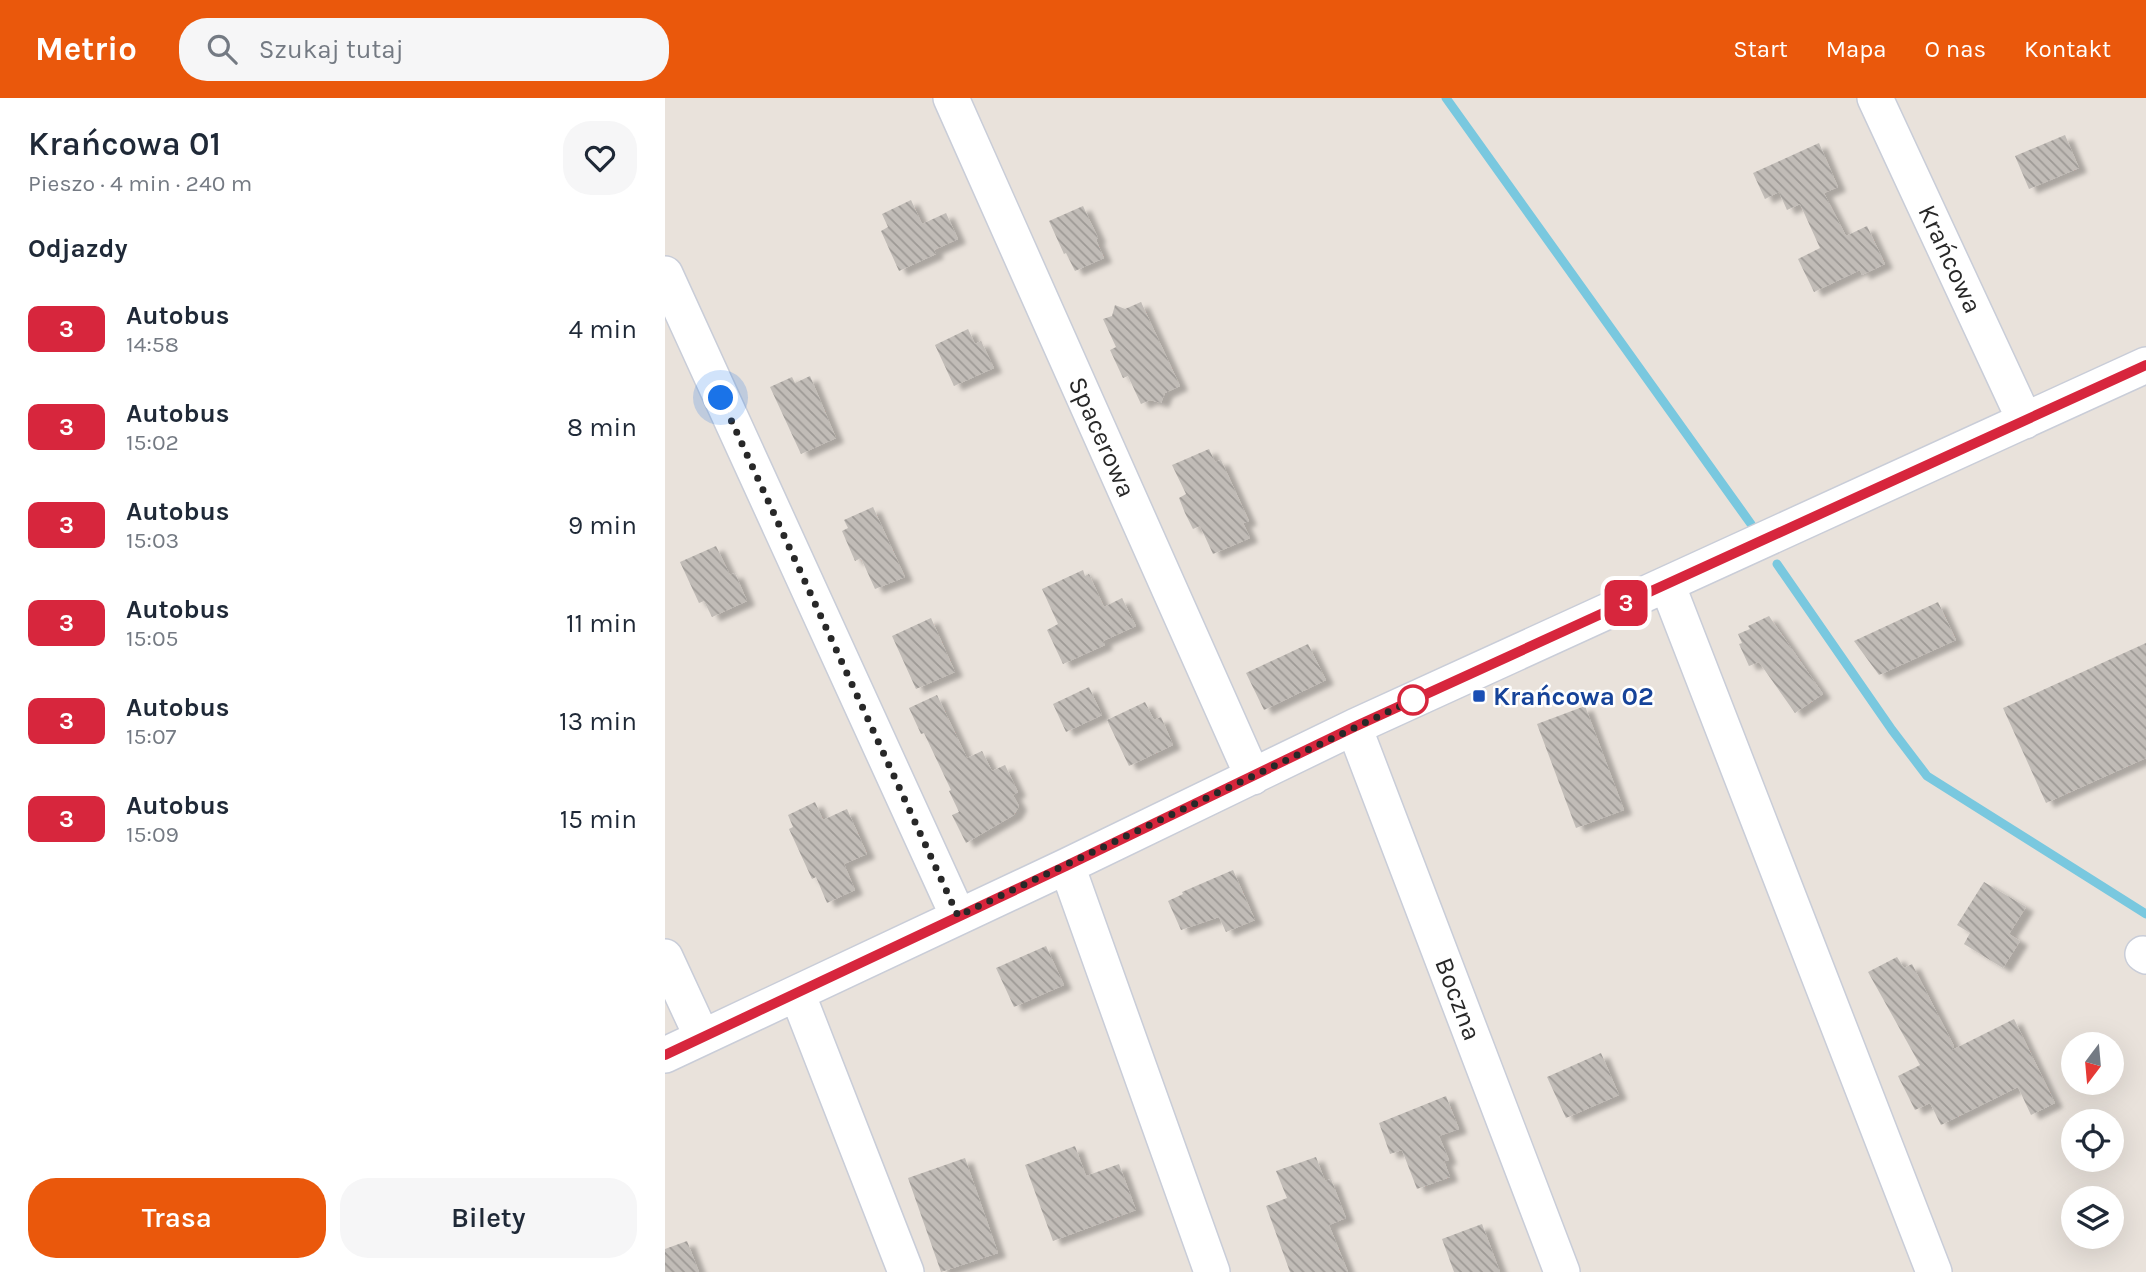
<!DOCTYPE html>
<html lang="pl">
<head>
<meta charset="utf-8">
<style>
	body { margin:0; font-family:Karla,sans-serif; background:#f6f6f7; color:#1f2937; height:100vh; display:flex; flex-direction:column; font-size:26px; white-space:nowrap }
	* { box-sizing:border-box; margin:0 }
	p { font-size:23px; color:#747a83 }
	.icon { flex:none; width:38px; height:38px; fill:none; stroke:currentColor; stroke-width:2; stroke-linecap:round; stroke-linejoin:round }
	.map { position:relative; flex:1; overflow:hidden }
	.drawer { display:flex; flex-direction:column; background:#fff; width:665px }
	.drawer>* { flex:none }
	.badge { padding:0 14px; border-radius:10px; font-size:24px; line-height:46px }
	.needle { width:46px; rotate:196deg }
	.fabs { position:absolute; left:1396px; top:934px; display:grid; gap:14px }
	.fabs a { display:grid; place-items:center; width:63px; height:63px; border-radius:50%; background:#fff; box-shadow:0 7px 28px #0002; font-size:35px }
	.you { position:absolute; width:35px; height:35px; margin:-18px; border:5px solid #fff; border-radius:50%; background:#1a73e8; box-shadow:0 0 0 10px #1a73e833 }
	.map>.badge { position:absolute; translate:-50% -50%; box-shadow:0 0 0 4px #fff }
	h2 { padding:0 28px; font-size:26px; line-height:63px }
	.round { display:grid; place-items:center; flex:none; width:74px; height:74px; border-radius:28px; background:#f6f6f7 }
	.summary { display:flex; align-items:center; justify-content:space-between; height:119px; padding:0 28px }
	h1 { font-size:33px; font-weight:600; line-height:52px }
	.primary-button { display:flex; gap:14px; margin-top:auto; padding:14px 28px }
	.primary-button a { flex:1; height:80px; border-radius:28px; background:#ea580c; color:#fff; font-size:28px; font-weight:600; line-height:80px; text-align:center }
	.primary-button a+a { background:#f6f6f7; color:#1f2937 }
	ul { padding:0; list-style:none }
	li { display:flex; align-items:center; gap:21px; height:98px; padding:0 28px }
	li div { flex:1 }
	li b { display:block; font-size:26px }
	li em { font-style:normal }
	li .badge { min-width:77px; font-weight:700; text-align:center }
	header { display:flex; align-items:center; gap:42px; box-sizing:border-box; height:98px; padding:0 35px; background:#ea580c; color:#fff }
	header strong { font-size:33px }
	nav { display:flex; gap:38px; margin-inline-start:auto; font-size:24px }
	.search { width:490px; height:63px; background:#f6f6f7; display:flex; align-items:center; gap:18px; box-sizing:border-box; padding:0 24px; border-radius:28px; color:#747a83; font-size:26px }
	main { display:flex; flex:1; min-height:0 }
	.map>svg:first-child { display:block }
</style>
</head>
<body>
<header>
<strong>Metrio</strong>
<div class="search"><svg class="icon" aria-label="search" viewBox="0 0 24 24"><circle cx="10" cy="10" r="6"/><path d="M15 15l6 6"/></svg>Szukaj tutaj</div>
<nav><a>Start</a><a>Mapa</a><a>O nas</a><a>Kontakt</a></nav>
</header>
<main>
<section class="drawer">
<div class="summary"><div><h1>Krańcowa 01</h1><p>Pieszo · 4 min · 240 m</p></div><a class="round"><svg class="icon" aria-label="heart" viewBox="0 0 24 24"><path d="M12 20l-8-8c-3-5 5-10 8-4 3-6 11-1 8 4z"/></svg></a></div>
<h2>Odjazdy</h2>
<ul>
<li><span class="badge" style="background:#d7263d;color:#fff">3</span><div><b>Autobus</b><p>14:58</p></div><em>4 min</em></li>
<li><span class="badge" style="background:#d7263d;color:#fff">3</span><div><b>Autobus</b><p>15:02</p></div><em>8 min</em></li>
<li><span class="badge" style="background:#d7263d;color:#fff">3</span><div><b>Autobus</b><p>15:03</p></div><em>9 min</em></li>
<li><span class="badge" style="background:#d7263d;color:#fff">3</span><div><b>Autobus</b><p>15:05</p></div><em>11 min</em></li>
<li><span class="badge" style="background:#d7263d;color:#fff">3</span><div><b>Autobus</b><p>15:07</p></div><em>13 min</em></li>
<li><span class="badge" style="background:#d7263d;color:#fff">3</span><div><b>Autobus</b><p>15:09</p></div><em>15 min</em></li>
</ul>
<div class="primary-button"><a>Trasa</a><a>Bilety</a></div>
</section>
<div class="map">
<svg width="1481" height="1174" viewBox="0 0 1481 1174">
	<defs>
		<pattern id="building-back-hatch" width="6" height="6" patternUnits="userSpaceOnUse" patternTransform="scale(1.75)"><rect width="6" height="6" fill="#c1bcb7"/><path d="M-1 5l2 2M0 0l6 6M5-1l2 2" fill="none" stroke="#9d9995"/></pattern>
		<filter id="shadow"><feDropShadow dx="8" dy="4.5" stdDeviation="2" flood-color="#0004"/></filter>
	</defs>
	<rect width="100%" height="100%" fill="#e9e2db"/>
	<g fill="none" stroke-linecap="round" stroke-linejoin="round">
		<path stroke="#79c8df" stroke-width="9" d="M 781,0 L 1086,426
			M 1112,466 L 1227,632 L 1262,678 L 1481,816"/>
	</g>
	<path fill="url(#building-back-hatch)" filter="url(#shadow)" d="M 1400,37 L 1414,70 L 1364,91 L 1350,58 Z
		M 1154,45 L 1173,89 L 1159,95 L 1181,138 L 1202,128 L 1220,166 L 1197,177 L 1195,172 L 1149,194 L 1133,161 L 1155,150 L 1135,106 L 1122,112 L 1114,94 L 1100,101 L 1088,75 Z
		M 246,102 L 257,126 L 281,115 L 293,141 L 269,152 L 271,156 L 234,173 L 216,133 L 223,129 L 217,116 Z
		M 418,108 L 433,140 L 431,142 L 439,160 L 410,173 L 401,155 L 399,156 L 384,123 Z
		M 476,204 L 515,288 L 500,295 L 496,305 L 485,302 L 476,306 L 463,278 L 458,280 L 445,252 L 451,249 L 438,221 L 447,218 L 450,207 L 460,211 Z
		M 303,231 L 310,246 L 316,243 L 329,270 L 289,288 L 270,247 Z
		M 145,278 L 171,340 L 136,356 L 105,289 L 127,279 L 130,285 Z
		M 544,351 L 550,364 L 556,362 L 584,423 L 578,425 L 585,440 L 548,456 L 535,428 L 528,431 L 520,415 L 514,400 L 521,396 L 507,367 Z
		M 208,409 L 240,479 L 210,491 L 196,460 L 190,463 L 177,433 L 183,430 L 179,422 Z
		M 51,448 L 65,477 L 70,475 L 82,503 L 47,519 L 39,503 L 34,505 L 15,464 Z
		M 418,472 L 420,478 L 424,476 L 439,509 L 457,500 L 471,528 L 438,543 L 440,547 L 398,566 L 382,532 L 393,526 L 377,491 Z
		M 1273,504 L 1291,542 L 1214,577 L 1189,543 Z
		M 1104,518 L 1158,596 L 1130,615 L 1094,564 L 1084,568 L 1074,546 L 1077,545 L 1073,536 L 1085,531 L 1083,528 Z
		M 266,520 L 290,574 L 251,591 L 227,538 Z
		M 1481,545 L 1481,660 L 1381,705 L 1338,610 Z
		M 643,546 L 661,582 L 599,612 L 581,575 Z
		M 424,589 L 437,617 L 401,634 L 388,606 Z
		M 272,597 L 302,660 L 317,653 L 327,673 L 340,667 L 353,694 L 348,697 L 354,708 L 349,717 L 301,745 L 287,717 L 294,714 L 284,693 L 286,692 L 259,635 L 256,636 L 244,610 Z
		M 480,604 L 489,622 L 496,619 L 508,647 L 464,668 L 442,622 Z
		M 920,608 L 959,712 L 911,730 L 872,626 Z
		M 150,704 L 158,722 L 182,711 L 202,756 L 179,766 L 190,792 L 162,805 L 151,779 L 147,781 L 124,731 L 128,729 L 123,717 Z
		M 568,772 L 590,822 L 561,834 L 554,819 L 516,832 L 503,803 L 518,796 L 517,794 Z
		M 1319,784 L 1361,809 L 1344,836 L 1355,843 L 1338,870 L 1299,846 L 1305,835 L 1292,827 Z
		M 381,848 L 399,887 L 349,909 L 331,870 Z
		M 1232,859 L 1239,870 L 1247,866 L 1289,948 L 1287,952 L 1349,921 L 1390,1005 L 1366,1017 L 1353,989 L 1276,1027 L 1265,1005 L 1250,1012 L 1233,978 L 1255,967 L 1203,874 Z
		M 936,955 L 954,997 L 901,1020 L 882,979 Z
		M 781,998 L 794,1031 L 774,1038 L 784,1062 L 779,1063 L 785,1079 L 752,1091 L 737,1052 L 725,1056 L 714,1025 Z
		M 410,1048 L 421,1078 L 454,1066 L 471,1112 L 388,1143 L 360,1067 Z
		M 651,1059 L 660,1083 L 666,1081 L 681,1120 L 664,1127 L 683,1174 L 625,1174 L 601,1108 L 622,1100 L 611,1073 Z
		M 300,1060 L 333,1155 L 276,1174 L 243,1080 Z
		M 817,1126 L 835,1174 L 789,1174 L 777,1141 Z
		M 22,1143 L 34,1174 L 0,1174 L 0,1151 Z"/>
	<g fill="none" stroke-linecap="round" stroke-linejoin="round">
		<g stroke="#c9cdd8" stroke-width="38">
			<path id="minor" d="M 286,0 L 588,679
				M 1210,0 L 1360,323
				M 0,176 L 293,818
				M 1002,486 L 1269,1174
				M 689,629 L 897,1174
				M 402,768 L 547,1174
				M 1478,856 L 1481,858
				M 0,859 L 37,939
				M 132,895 L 241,1174
				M 0,957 L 402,768 L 689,629 L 1481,267"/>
		</g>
		<use href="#minor" stroke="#fff" stroke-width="35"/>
	</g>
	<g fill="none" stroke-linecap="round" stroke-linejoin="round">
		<g stroke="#fff" stroke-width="16">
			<path id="line" d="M 0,957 L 401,768 L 689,629 L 1481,267"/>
		</g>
		<use href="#line" stroke="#d7263d" stroke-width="10"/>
		<path stroke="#282828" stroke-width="7" stroke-dasharray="0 12.6" d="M 56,300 L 293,818 L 748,602"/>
	</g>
	<rect fill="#1a4fb4" stroke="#fff" stroke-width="2.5" x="807" y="591" width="14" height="14" rx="3.5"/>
	<circle fill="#fff" stroke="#d7263d" stroke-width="3.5" cx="748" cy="602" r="14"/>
	<g text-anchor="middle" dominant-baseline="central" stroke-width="5" stroke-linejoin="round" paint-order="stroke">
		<g font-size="26" fill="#282828" stroke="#fff">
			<text transform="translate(1285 161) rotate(65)">Krańcowa</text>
			<text transform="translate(437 339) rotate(66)">Spacerowa</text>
			<text transform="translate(793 901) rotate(69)">Boczna</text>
		</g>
		<g font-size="26" font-weight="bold" fill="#164399" stroke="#fff" text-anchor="start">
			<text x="828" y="598">Krańcowa 02</text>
		</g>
	</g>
</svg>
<div class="fabs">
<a><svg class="needle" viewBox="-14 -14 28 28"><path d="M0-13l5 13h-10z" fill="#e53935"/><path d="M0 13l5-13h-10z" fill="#747a83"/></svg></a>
<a><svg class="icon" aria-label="locate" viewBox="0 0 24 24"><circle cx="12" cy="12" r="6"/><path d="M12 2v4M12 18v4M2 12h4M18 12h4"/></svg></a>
<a><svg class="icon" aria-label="layers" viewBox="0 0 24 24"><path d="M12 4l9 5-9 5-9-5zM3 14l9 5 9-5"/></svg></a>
</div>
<div class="you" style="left:56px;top:300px"></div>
<b class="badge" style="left:961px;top:505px;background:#d7263d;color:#fff">3</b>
</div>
</main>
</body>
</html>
